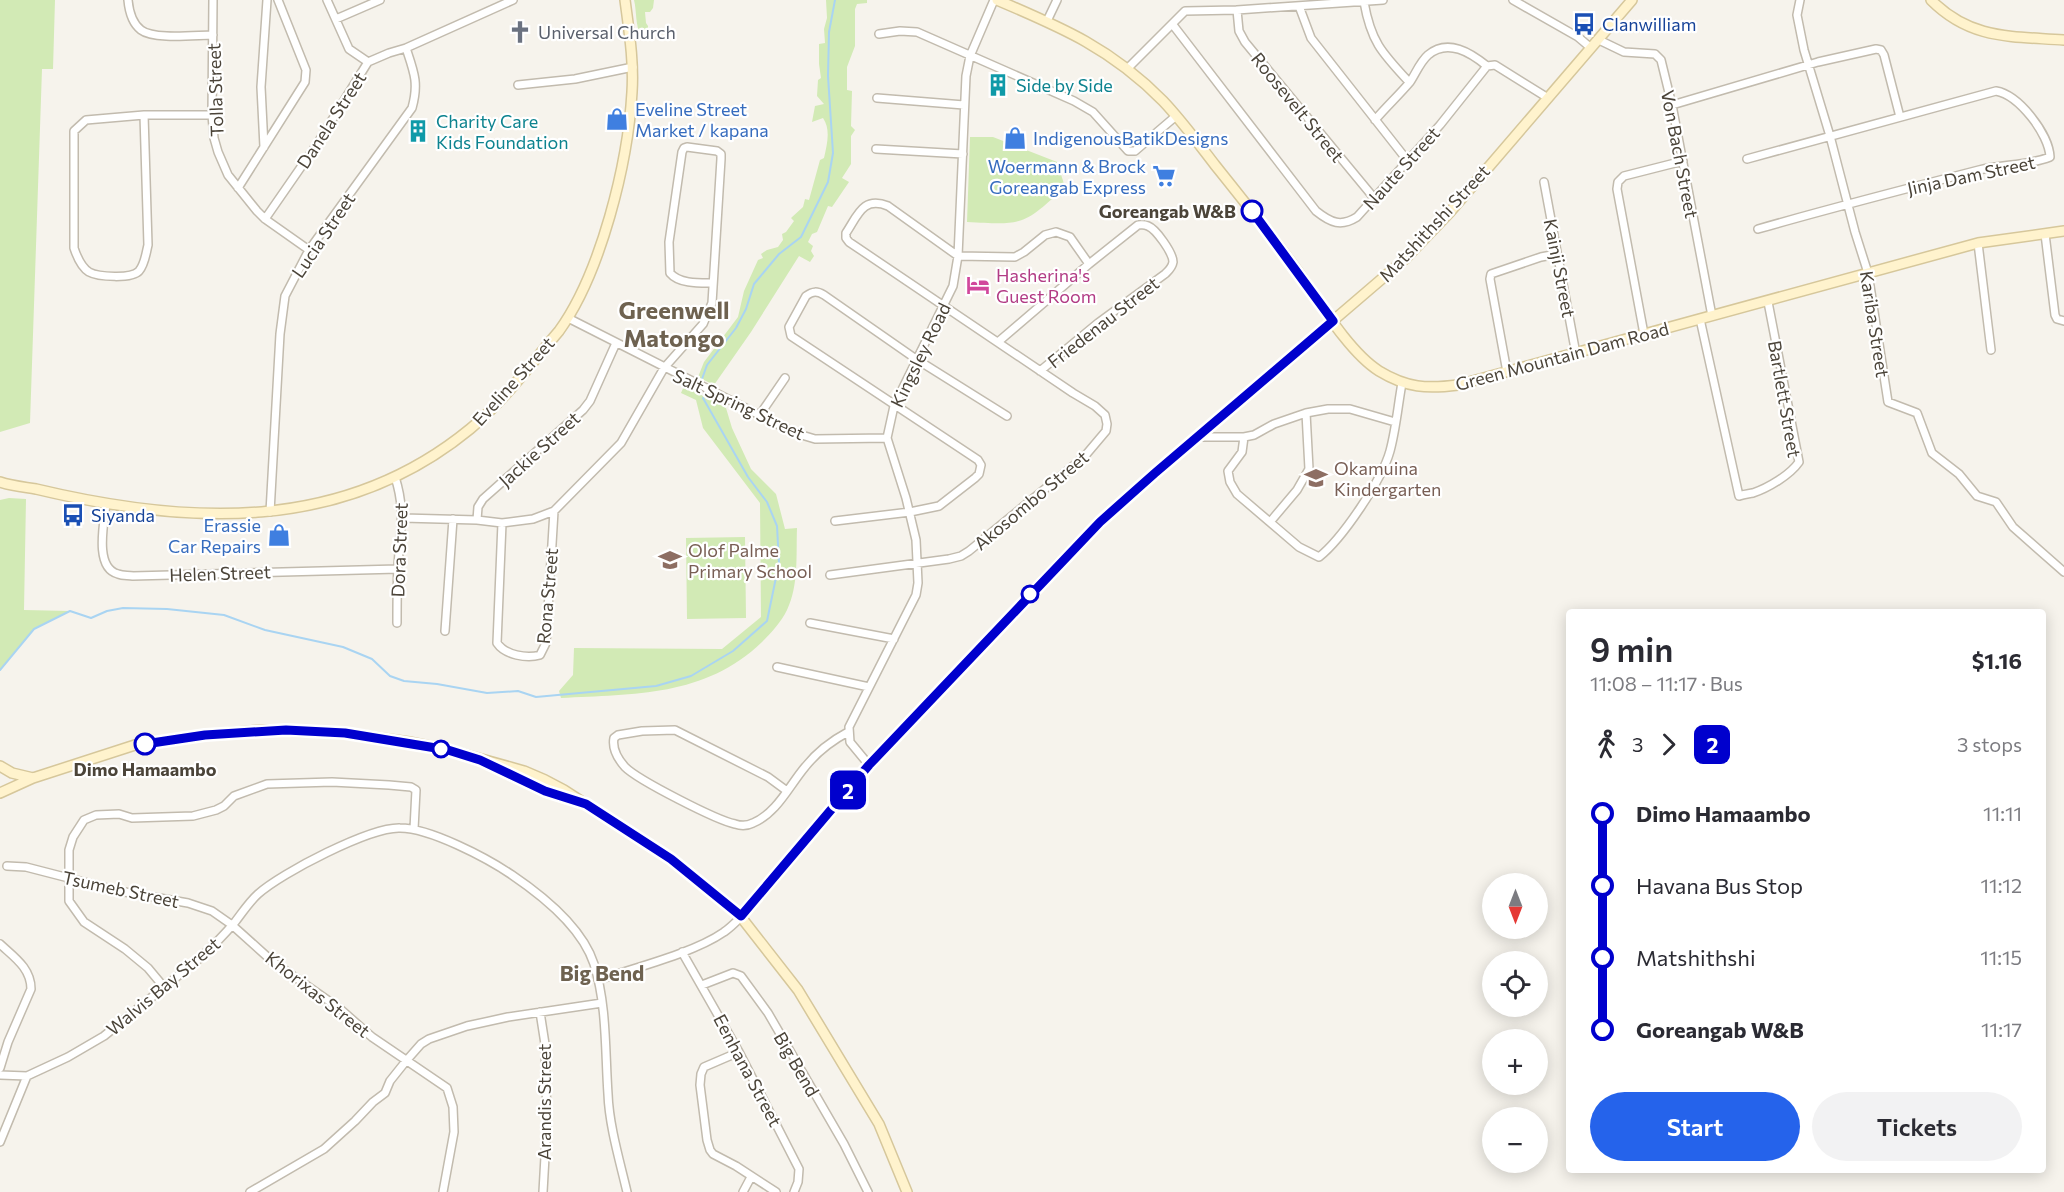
<!DOCTYPE html>
<html lang="en">
<head>
<meta charset="utf-8">
<style>
	body { margin:0; font-family:Commissioner,sans-serif; background:#f2f2f3; color:#2b2b33; height:100vh; display:flex; flex-direction:column; font-size:22px; white-space:nowrap }
	* { box-sizing:border-box; margin:0 }
	p { font-size:20px; color:#7c7c81 }
	.icon { flex:none; width:33px; height:33px; fill:none; stroke:currentColor; stroke-width:2; stroke-linecap:round; stroke-linejoin:round }
	.map { position:relative; flex:1; overflow:hidden }
	.sheet { position:absolute; left:1566px; top:609px; width:480px; height:564px; display:flex; flex-direction:column; background:#fff; border-radius:6px; box-shadow:0 3px 15px #0003 }
	.sheet>* { flex:none }
	.badge { padding:0 12px; border-radius:9px; font-size:21px; line-height:39px }
	.needle { width:39px; rotate:180deg }
	.fabs { position:absolute; left:1482px; top:873px; display:grid; gap:12px }
	.fabs a { display:grid; place-items:center; width:66px; height:66px; border-radius:50%; background:#fff; box-shadow:0 3px 15px #0003; font-size:30px }
	.map>.badge { position:absolute; translate:-50% -50%; box-shadow:0 0 0 3px #fff }
	.legs { display:flex; align-items:center; gap:9px; height:66px; padding:0 24px; font-size:20px }
	.legs p { margin-inline-start:auto }
	.overview { display:flex; align-items:center; justify-content:space-between; height:102px; padding:0 24px }
	h1 { font-size:33px; font-weight:600; line-height:45px }
	.button { display:flex; gap:12px; margin-top:auto; padding:12px 24px }
	.button a { flex:1; height:69px; border-radius:36px; background:#2563eb; color:#fff; font-size:24px; font-weight:600; line-height:69px; text-align:center }
	.button a+a { background:#f2f2f3; color:#2b2b33 }
	ul { padding:0 24px; list-style:none }
	li { display:flex; align-items:center; gap:21px; height:72px; font-size:22px }
	li i { display:grid; place-items:center; width:9px; height:100%; margin:0 8px; background:currentColor }
	li i::after { content:''; width:15px; height:15px; margin:-8px; border:4px solid; border-radius:50%; background:#fff }
	li p { margin-inline-start:auto }
	li:first-child i { background:linear-gradient(#0000 50%,currentColor 0) }
	li:last-child i { background:linear-gradient(currentColor 50%,#0000 0) }
	.map>svg:first-child { display:block }
</style>
</head>
<body>
<div class="map">
<svg width="2064" height="1192" viewBox="0 0 2064 1192">
	<rect width="100%" height="100%" fill="#f6f3ec"/>
	<path fill="#d2eab5" d="M 0,0 L 55,0 L 53,69 L 42,69 L 30,423 L 0,432 Z
		M 634,0 L 654,0 L 653,8 L 650,12 L 645,12 L 646,23 L 648,26 L 648,29 L 645,30 L 647,37 L 641,36 C 635,25 637,12 634,0 Z
		M 826,0 L 867,0 L 867,3 L 857,4 L 855,9 L 855,46 L 847,67 L 847,90 L 852,91 L 851,126 L 855,130 L 851,136 L 851,164 L 842,178 L 849,182 L 832,207 L 828,206 L 817,232 L 812,234 L 808,242 L 813,246 L 811,251 L 814,256 L 810,262 L 799,256 L 751,332 L 714,385 L 698,377 L 704,362 L 738,317 L 744,291 L 758,260 L 763,258 L 761,254 L 767,250 L 778,247 L 783,240 L 782,234 L 786,232 L 794,221 L 791,218 L 803,207 L 805,199 L 809,200 L 820,160 L 824,158 C 827,144 831,130 823,118 L 812,122 L 815,106 L 824,104 L 817,96 L 818,80 L 821,78 L 819,64 L 819,44 L 825,43 L 824,29 L 827,18 Z
		M 970,137 L 993,137 L 1057,162 L 1065,187 C 1023,226 1023,225 967,222 Z
		M 684,386 L 726,408 L 732,428 L 751,469 L 776,494 L 785,529 L 797,528 C 796,555 799,585 787,610 C 781,622 772,632 762,642 C 705,697 634,694 561,698 L 559,691 L 573,675 L 574,648 L 722,649 L 761,617 L 760,503 L 703,428 L 696,400 L 681,393 Z
		M 9,498 L 26,499 L 24,610 L 70,611 L 34,629 L 0,670 L 0,500 Z
		M 745,537 L 746,618 L 687,619 L 686,538 Z"/>
	<g fill="none" stroke-linecap="round" stroke-linejoin="round">
		<path stroke="#a9d4f2" stroke-width="2" d="M 702,379 L 707,365 L 736,328 L 746,309 L 754,284 L 779,254 L 801,237 L 828,182 L 833,153 L 828,76 L 829,32 L 835,0
			M 0,670 L 34,629 L 70,611 L 91,618 L 107,611 L 123,608 L 167,609 L 224,615 L 265,630 L 343,647 L 372,659 L 390,676 L 404,681 L 437,684 L 487,693 L 518,691 L 536,697 L 656,686 L 691,676 L 733,651 L 767,621 L 779,563 L 777,526 L 767,502 L 748,477 L 703,398"/>
		<g stroke="#c2bbae" stroke-width="10">
			<path id="street" d="M 128,0 C 129,11 132,23 141,30 C 154,40 196,35 213,35
				M 213,0 L 212,115 L 214,138 L 218,152 L 228,175 L 257,211 L 265,219 L 309,250
				M 327,0 L 349,49 L 368,62
				M 1513,0 L 1578,37 L 1591,48
				M 1800,0 L 1797,15 L 1804,50 L 1830,136 L 1855,232 L 1868,273 L 1888,402 L 1917,413 L 1932,453 L 1959,474 L 1977,496 L 1996,502 L 2013,527 L 2064,572
				M 1364,2 C 1371,42 1382,53 1409,82
				M 1299,6 L 1311,38 L 1407,160
				M 1237,10 L 1239,31 L 1245,42 L 1374,198
				M 336,19 L 380,0
				M 1047,21 L 1057,0
				M 1173,25 L 1316,211 C 1331,223 1341,227 1357,217 L 1440,125 L 1487,66 L 1495,65 L 1548,98
				M 879,34 L 900,31 L 917,32 L 1074,101 L 1093,112 L 1128,151 L 1135,151 L 1176,116
				M 1599,40 L 1624,52 L 1655,54 L 1661,60 L 1672,105 L 1712,316
				M 1128,68 L 1185,11 L 1237,10 L 1383,0
				M 518,85 L 575,79 L 633,67
				M 877,98 L 964,105
				M 1672,105 L 1818,62 L 1876,49 L 1881,50 L 1884,55 L 1900,117
				M 144,115 L 148,245 C 146,253 145,264 139,271 C 132,279 98,277 89,272 C 81,267 77,257 74,248 L 74,131 L 86,120 Z
				M 144,115 L 212,115
				M 1375,120 C 1386,107 1399,95 1410,82 C 1416,73 1420,62 1428,55 C 1448,38 1471,53 1487,66
				M 264,147 L 261,87 L 267,0
				M 876,149 L 963,154
				M 1747,159 L 1996,91 C 2019,95 2049,134 2050,157 C 2027,166 2003,164 1979,170 C 1905,189 1831,208 1758,229
				M 1544,182 L 1576,354
				M 238,188 L 305,82 L 306,70 L 278,0
				M 265,219 L 319,141 L 368,62 L 389,53 L 406,48 L 513,0
				M 2045,234 L 2055,315 L 2057,319 L 2064,321
				M 1978,243 L 1991,350
				M 568,318 L 795,433 L 815,439 L 887,438
				M 1700,319 L 1739,496 C 1744,494 1748,494 1753,493 C 1768,488 1790,475 1799,462 L 1768,302
				M 1644,334 L 1617,189 L 1618,182 L 1624,176 L 1683,161
				M 998,342 L 1089,264 L 1138,225 C 1142,225 1143,224 1148,226 C 1156,229 1173,253 1173,262 C 1172,268 1169,270 1165,274 L 1098,323 L 1040,371
				M 1507,372 L 1490,279 L 1491,274 L 1541,257 L 1557,254
				M 759,416 L 785,378
				M 1198,437 L 1244,437 L 1254,435 L 1274,424 L 1306,413 L 1328,409 L 1350,409 L 1395,422
				M 1244,437 L 1242,452 L 1228,471 L 1230,482 L 1237,494 L 1299,547 L 1319,557 C 1342,539 1382,480 1390,451 C 1396,429 1398,405 1402,383
				M 395,477 C 406,511 400,532 398,566 C 397,585 397,604 397,623
				M 106,504 C 104,523 94,568 118,574 C 123,576 128,575 133,576 L 398,569
				M 270,512 L 280,334 L 285,296 L 309,250 L 412,108 C 419,83 414,72 406,48
				M 403,518 L 477,520 L 502,523 L 533,519 L 554,511 L 621,443 L 664,368 L 703,324 L 712,303 L 721,159 L 721,154 L 717,151 L 687,147 L 684,148 L 682,152 L 669,242 L 670,273 C 679,284 700,283 713,283
				M 477,520 L 478,507 L 483,499 L 583,410 L 590,401 L 616,343
				M 835,521 L 910,512 L 939,506 L 975,478 L 979,474 L 981,465 L 978,460 L 791,336 L 789,327 L 806,296 C 813,291 817,291 824,295 L 916,359 L 1007,416
				M 1270,522 L 1297,490 L 1309,469 L 1306,413
				M 502,523 L 497,643 C 505,655 527,659 540,655 L 546,643 L 554,511
				M 830,575 L 949,559 L 961,556 L 969,551 L 1084,457 L 1106,431 L 1107,424 L 1105,415 L 1095,406 L 1073,393 L 849,242 L 846,238 L 846,233 C 858,215 863,196 888,206 L 958,256 L 1015,257 L 1024,252 L 1045,235 L 1056,232 L 1070,237 L 1089,264
				M 810,623 L 894,639
				M 445,631 L 453,519
				M 777,667 L 869,687
				M 869,765 L 850,742 L 849,727 L 916,595 L 918,583 L 916,540 L 906,498 L 887,438 L 894,406 L 953,286 L 958,256 L 966,76 L 970,56 L 994,0
				M 787,791 L 768,777 L 675,730 L 642,731 L 618,735 L 614,738 C 612,748 618,759 625,767 C 638,780 716,820 735,824 C 741,826 747,826 753,823 C 777,813 789,786 805,767 C 817,752 831,741 848,732
				M 7,866 L 26,867 L 119,891 L 188,903 L 212,911 L 232,925 L 272,961 L 339,1008 L 372,1037 L 447,1088 L 453,1107 L 454,1132 L 443,1192
				M 0,944 C 14,957 31,968 31,989 L 8,1042 L 0,1068
				M 682,952 L 739,1052 L 799,1169 L 798,1182 L 794,1192
				M 598,980 C 634,968 694,953 724,932 C 730,928 736,922 741,917
				M 702,985 L 733,973 L 741,976 L 768,1013 L 844,1144 L 868,1192
				M 163,986 L 148,968 L 125,949 L 84,922 L 69,901 L 69,850 L 73,837 L 84,820 L 96,815 L 119,814 L 132,818 L 193,816 L 216,810 L 224,806 L 234,796 L 267,784 L 332,782 L 389,785 L 411,787 L 416,790 L 414,829
				M 540,1012 L 545,1044 L 547,1121 L 543,1192
				M 739,1052 L 704,1067 L 701,1074 L 700,1085 L 707,1140 L 710,1150 L 713,1154 L 736,1166 L 776,1192
				M 0,1075 L 27,1076 L 68,1057 L 104,1036 L 200,958 C 212,947 224,935 235,922 C 242,913 249,902 258,894 C 281,873 370,827 400,828 C 430,828 487,858 512,875 C 543,896 582,927 594,964 C 607,1005 605,1051 608,1094 C 609,1125 620,1162 627,1192
				M 0,1142 L 27,1076
				M 250,1192 L 324,1149 L 355,1121 L 373,1102 L 385,1093 L 390,1081 L 406,1061 L 421,1044 L 429,1039 L 467,1026 L 508,1017 L 602,1003
				M 743,1192 L 751,1177"/>
		</g>
		<g stroke="#d6c79b" stroke-width="12">
			<path id="secondary" d="M 997,0 C 1063,28 1112,49 1163,101 C 1182,121 1198,143 1215,165 C 1243,200 1272,236 1299,273 C 1320,303 1349,352 1379,371 C 1407,388 1427,389 1458,385 L 1978,243 L 2064,231
				M 1931,0 C 1971,40 2011,36 2064,40
				M 0,482 C 12,486 24,487 36,489 C 187,525 342,534 470,429 C 504,401 530,365 559,331 C 601,273 628,163 632,92 C 634,61 629,31 625,0
				M 0,766 L 12,773 L 33,778
				M 499,769 L 545,791 L 575,801
				M 0,793 L 33,778 L 135,745 L 205,735 L 263,730 L 345,733 L 409,742 L 449,750 L 524,771 L 545,780 L 564,790 L 671,859 L 741,917 L 798,990 L 879,1124 L 907,1192
				M 741,917 L 869,765 L 1058,565 L 1100,522 L 1155,473 L 1405,259 L 1450,212 L 1632,0"/>
		</g>
		<use href="#street" stroke="#fff" stroke-width="7"/>
		<use href="#secondary" stroke="#fff3cd" stroke-width="9"/>
	</g>
	<g fill="none" stroke-linecap="round" stroke-linejoin="round">
		<g stroke="#fff" stroke-width="14">
			<path id="line-1" d="M 145,744 L 205,735 L 286,730 L 345,733 L 448,750 L 480,760 L 545,791 L 586,804 L 671,859 L 741,916 L 869,765 L 1100,522 L 1155,473 L 1333,321 L 1252,211"/>
		</g>
		<use href="#line-1" stroke="#0000cd" stroke-width="9"/>
	</g>
	<defs>
		<g id="bus-bare" transform="scale(1.8)"><path d="M-5-6H5V4H4V6H2V4H-2V6H-4V4H-5ZM-3.5-4V0h7V-4ZM-3.5 1.2v1.5H-2V1.2ZM2 1.2v1.5H3.5V1.2Z" fill="#1a4fb4" stroke="#fff" stroke-width="2.5" paint-order="stroke"/></g>
		<g id="church-bare" transform="scale(1.8)"><path d="M-1.2-6h2.4v3.5h3.3v2.4h-3.3V6h-2.4V-.1h-3.3v-2.4h3.3Z" fill="#6b7280" stroke="#fff" stroke-width="2.5" paint-order="stroke"/></g>
		<g id="building-bare" transform="scale(1.8)"><path d="M-4-6H4V6H1V3H-1V6H-4ZM-2.5-4.3h1.7v1.8h-1.7ZM.8-4.3h1.7v1.8H.8ZM-2.5-1h1.7V.8h-1.7ZM.8-1h1.7V.8H.8Z" fill="#0f9aa8" stroke="#fff" stroke-width="2.5" paint-order="stroke"/></g>
		<g id="shop-bare" transform="scale(1.8)"><path d="M-5-2.5h2.3a2.7 3.5 0 0 1 5.4 0H5L5.5 6h-11ZM-1.5-2.5h3a1.5 2.3 0 0 0-3 0Z" fill="#3f7fe0" stroke="#fff" stroke-width="2.5" paint-order="stroke"/></g>
		<g id="supermarket-bare" transform="scale(1.8)"><path d="M-6-5.5h2.5l.6 2H6L4.5 2H-2.5L-4.4-4H-6ZM-1.5 3.2a1.3 1.3 0 1 0 .1 0ZM3 3.2a1.3 1.3 0 1 0 .1 0Z" fill="#3f7fe0" stroke="#fff" stroke-width="2.5" paint-order="stroke"/></g>
		<g id="hotel-bare" transform="scale(1.8)"><path d="M-6-4.5h1.5V1H6V5H4.5V3h-9V5H-6ZM-4 0a1.8 1.8 0 1 1 3.6 0ZM.5 0V-2.5h3Q6-2.5 6 0Z" fill="#d1479c" stroke="#fff" stroke-width="2.5" paint-order="stroke"/></g>
		<g id="school-bare" transform="scale(1.8)"><path d="M0-5L7-2L0 1L-7-2ZM-4 1L0 2.5L4 1V4Q0 6-4 4Z" fill="#8d6e63" stroke="#fff" stroke-width="2.5" paint-order="stroke"/></g>
	</defs>
	<g fill-rule="evenodd">
		<use href="#bus-bare" x="1584" y="24"/>
		<use href="#church-bare" x="520" y="32"/>
		<use href="#building-bare" x="998" y="85"/>
		<use href="#shop-bare" x="617" y="119"/>
		<use href="#building-bare" x="418" y="131"/>
		<use href="#shop-bare" x="1015" y="138"/>
		<use href="#supermarket-bare" x="1164" y="176"/>
		<use href="#hotel-bare" x="978" y="285"/>
		<use href="#school-bare" x="1316" y="478"/>
		<use href="#bus-bare" x="73" y="515"/>
		<use href="#shop-bare" x="279" y="535"/>
		<use href="#school-bare" x="670" y="560"/>
	</g>
	<g fill="#fff" stroke="#0000cd" stroke-width="3">
		<circle cx="1252" cy="211" r="10"/>
		<circle cx="1030" cy="594" r="8"/>
		<circle cx="145" cy="744" r="10"/>
		<circle cx="441" cy="749" r="8"/>
	</g>
	<g text-anchor="middle" dominant-baseline="central" stroke-width="4.5" stroke-linejoin="round" paint-order="stroke">
		<g font-size="18" fill="#164399" stroke="#fff" text-anchor="start">
			<text x="1602" y="24">Clanwilliam</text>
			<text x="91" y="515">Siyanda</text>
		</g>
		<g font-size="18" fill="#5b616d" stroke="#fff" text-anchor="start">
			<text x="538" y="32">Universal Church</text>
		</g>
		<g font-size="18" fill="#0d838f" stroke="#fff" text-anchor="start">
			<text x="1016" y="85">Side by Side</text>
			<text x="436" y="121">Charity Care<tspan x="436" dy="21">Kids Foundation</tspan></text>
		</g>
		<g font-size="18" fill="#4b4439" stroke="#fff">
			<text transform="translate(215 90) rotate(-92)">Tolla Street</text>
			<text transform="translate(1298 107) rotate(51)">Roosevelt Street</text>
			<text transform="translate(331 120) rotate(-57)">Danela Street</text>
			<text transform="translate(1680 154) rotate(79)">Von Bach Street</text>
			<text transform="translate(1401 168) rotate(-48)">Naute Street</text>
			<text transform="translate(1971 175) rotate(-12)">Jinja Dam Street</text>
			<text transform="translate(1434 223) rotate(-47)">Matshithshi Street</text>
			<text transform="translate(323 235) rotate(-56)">Lucia Street</text>
			<text transform="translate(1560 268) rotate(79)">Kainji Street</text>
			<text transform="translate(1103 322) rotate(-38)">Friedenau Street</text>
			<text transform="translate(1875 324) rotate(81)">Kariba Street</text>
			<text transform="translate(920 355) rotate(-64)">Kingsley Road</text>
			<text transform="translate(1562 356) rotate(-15)">Green Mountain Dam Road</text>
			<text transform="translate(513 381) rotate(-48)">Eveline Street</text>
			<text transform="translate(1785 399) rotate(80)">Bartlett Street</text>
			<text transform="translate(739 404) rotate(25)">Salt Spring Street</text>
			<text transform="translate(539 449) rotate(-42)">Jackie Street</text>
			<text transform="translate(1031 500) rotate(-40)">Akosombo Street</text>
			<text transform="translate(399 550) rotate(-88)">Dora Street</text>
			<text transform="translate(220 573) rotate(-2)">Helen Street</text>
			<text transform="translate(547 596) rotate(-85)">Rona Street</text>
			<text transform="translate(121 889) rotate(12)">Tsumeb Street</text>
			<text transform="translate(163 986) rotate(-40)">Walvis Bay Street</text>
			<text transform="translate(318 994) rotate(38)">Khorixas Street</text>
			<text transform="translate(797 1064) rotate(60)">Big Bend</text>
			<text transform="translate(748 1070) rotate(62)">Eenhana Street</text>
			<text transform="translate(544 1102) rotate(-90)">Arandis Street</text>
		</g>
		<g font-size="18" fill="#366cbe" stroke="#fff" text-anchor="start">
			<text x="635" y="109">Eveline Street<tspan x="635" dy="21">Market / kapana</tspan></text>
			<text x="1033" y="138">IndigenousBatikDesigns</text>
			<text x="1146" y="166" text-anchor="end">Woermann &amp; Brock<tspan x="1146" dy="21">Goreangab Express</tspan></text>
			<text x="261" y="525" text-anchor="end">Erassie<tspan x="261" dy="21">Car Repairs</tspan></text>
		</g>
		<g font-size="18" font-weight="bold" fill="#4b4439" stroke="#fff" text-anchor="end">
			<text x="1236" y="211">Goreangab W&amp;B</text>
			<text x="145" y="769" text-anchor="middle">Dimo Hamaambo</text>
		</g>
		<g font-size="18" fill="#b23c85" stroke="#fff" text-anchor="start">
			<text x="996" y="275">Hasherina's<tspan x="996" dy="21">Guest Room</tspan></text>
		</g>
		<g font-size="18" fill="#785e54" stroke="#fff" text-anchor="start">
			<text x="1334" y="468">Okamuina<tspan x="1334" dy="21">Kindergarten</tspan></text>
			<text x="688" y="550">Olof Palme<tspan x="688" dy="21">Primary School</tspan></text>
		</g>
		<g font-size="21" font-weight="bold" fill="#6e6250" stroke="#fff">
			<text x="602" y="972">Big Bend</text>
		</g>
		<g font-size="24" font-weight="bold" fill="#6e6250" stroke="#fff">
			<text x="674" y="309">Greenwell<tspan x="674" dy="28">Matongo</tspan></text>
		</g>
	</g>
</svg>
<div class="fabs">
<a><svg class="needle" viewBox="-14 -14 28 28"><path d="M0-13l5 13h-10z" fill="#e53935"/><path d="M0 13l5-13h-10z" fill="#7c7c81"/></svg></a>
<a><svg class="icon" aria-label="locate" viewBox="0 0 24 24"><circle cx="12" cy="12" r="6"/><path d="M12 2v4M12 18v4M2 12h4M18 12h4"/></svg></a>
<a>+</a>
<a>−</a>
</div>
<b class="badge" style="left:848px;top:790px;background:#0000cd;color:#fff">2</b>
<section class="sheet">
<div class="overview"><div><h1>9 min</h1><p>11:08 – 11:17 · Bus</p></div><b>$1.16</b></div>
<div class="legs"><svg class="icon" aria-label="walk" viewBox="0 0 24 24"><circle cx="13" cy="4" r="2"/><path d="M13 8l-2 6 4 7M11 14l-3 7M7 12l3-4h3l4 4"/></svg>3<svg class="icon" aria-label="forward" viewBox="0 0 24 24"><path d="M9 5l7 7-7 7"/></svg><b class="badge" style="background:#0000cd;color:#fff">2</b><p>3 stops</p></div>
<ul>
<li><i style="color:#0000cd"></i><b>Dimo Hamaambo</b><p>11:11</p></li>
<li><i style="color:#0000cd"></i><span>Havana Bus Stop</span><p>11:12</p></li>
<li><i style="color:#0000cd"></i><span>Matshithshi</span><p>11:15</p></li>
<li><i style="color:#0000cd"></i><b>Goreangab W&amp;B</b><p>11:17</p></li>
</ul>
<div class="button"><a>Start</a><a>Tickets</a></div>
</section>
</div>
</body>
</html>
